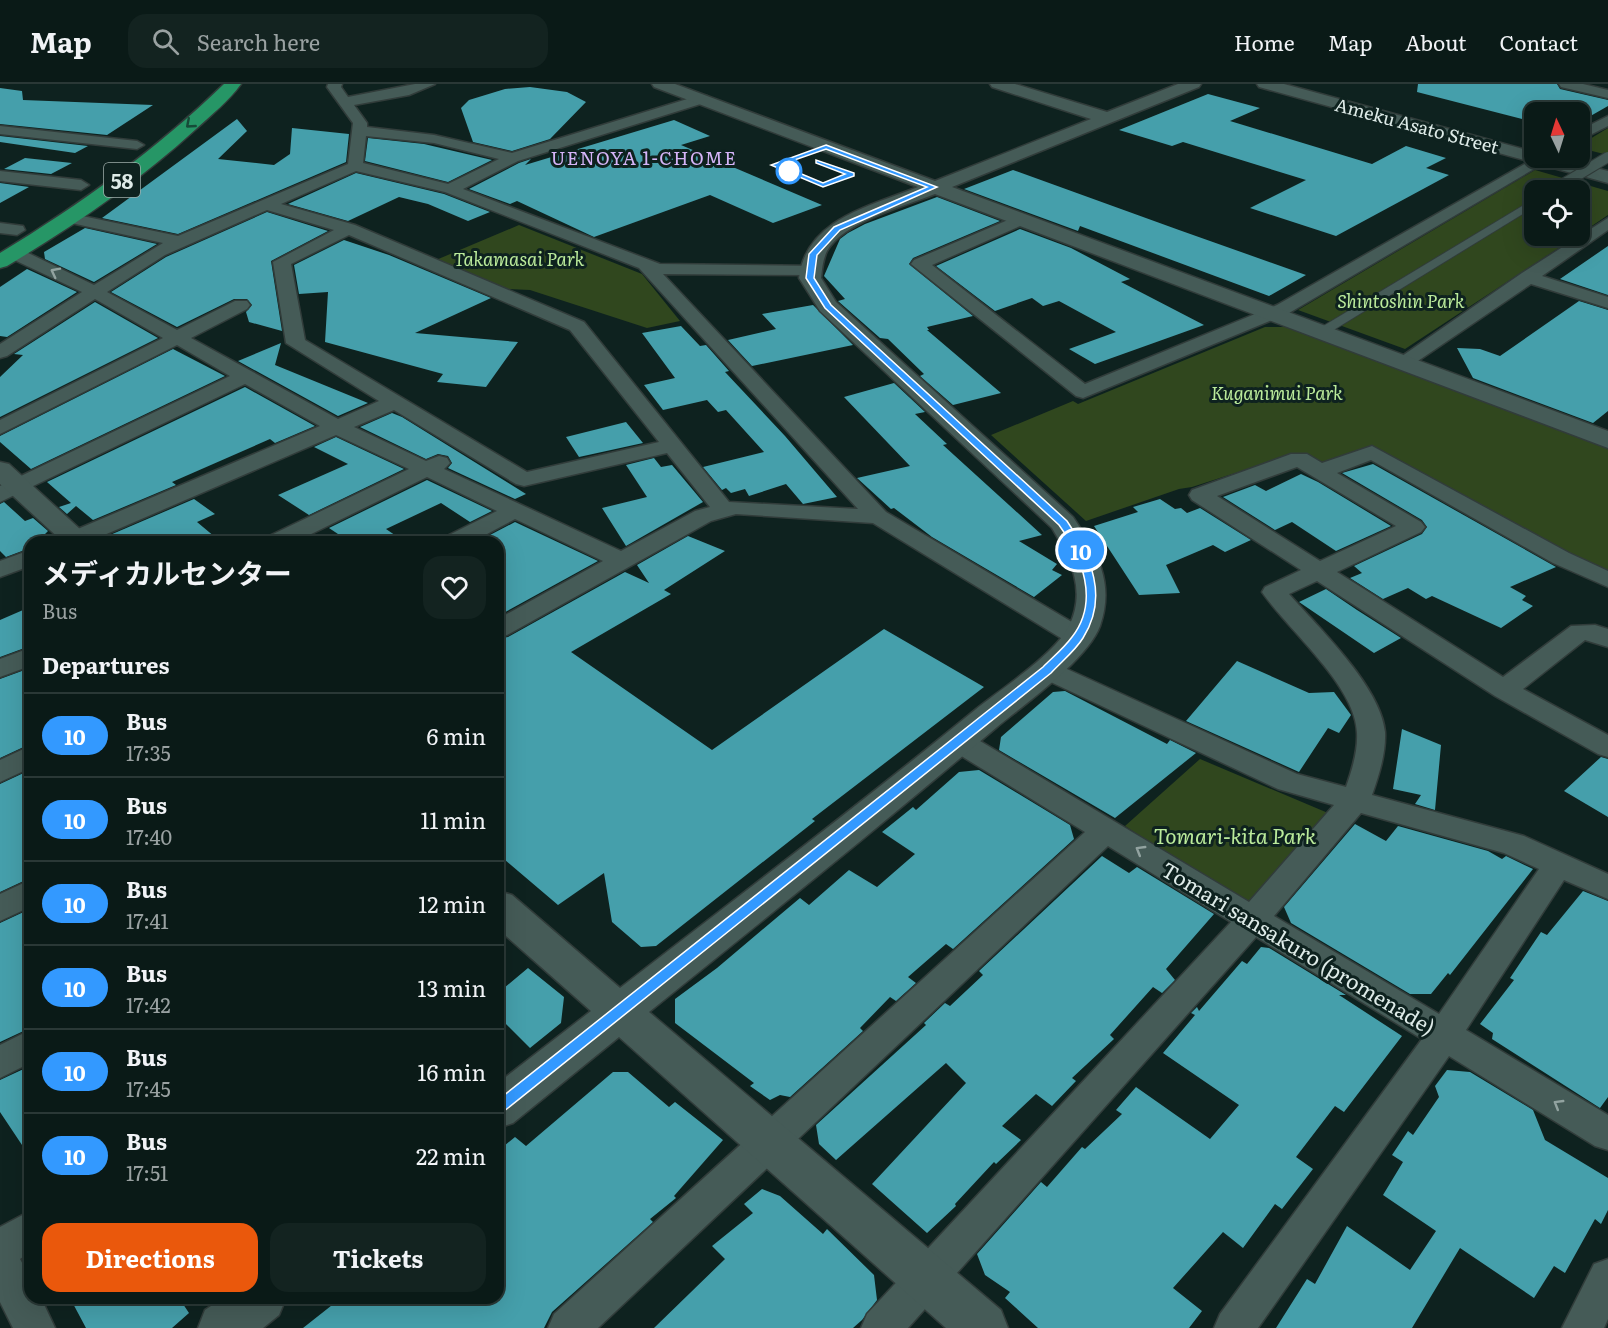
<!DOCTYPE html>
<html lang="en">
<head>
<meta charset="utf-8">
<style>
	body { margin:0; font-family:Literata,"Noto Sans JP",serif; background:#132320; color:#f1f3f6; height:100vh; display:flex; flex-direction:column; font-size:22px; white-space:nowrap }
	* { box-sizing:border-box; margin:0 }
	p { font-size:20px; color:#99a1a1 }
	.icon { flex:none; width:33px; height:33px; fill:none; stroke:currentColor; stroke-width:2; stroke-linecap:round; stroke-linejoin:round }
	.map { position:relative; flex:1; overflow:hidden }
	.side { position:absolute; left:24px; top:452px; width:480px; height:768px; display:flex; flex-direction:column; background:#0a1a17; border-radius:18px; box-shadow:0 6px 24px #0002,0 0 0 2px #2a3836 }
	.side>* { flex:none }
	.badge { padding:0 12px; border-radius:20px; font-size:21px; line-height:39px }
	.needle { width:39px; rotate:356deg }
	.controls { position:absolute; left:1524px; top:18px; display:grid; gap:12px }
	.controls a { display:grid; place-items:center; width:66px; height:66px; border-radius:12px; background:#0a1a17; box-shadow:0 6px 24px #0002,0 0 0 2px #2a3836; font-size:30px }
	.map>.badge { position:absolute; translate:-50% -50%; box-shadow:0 0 0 3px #fff }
	h2 { padding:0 18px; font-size:22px; line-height:54px }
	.round { display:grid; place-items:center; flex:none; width:63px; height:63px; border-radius:18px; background:#132320 }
	.headline { display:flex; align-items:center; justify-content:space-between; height:102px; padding:0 18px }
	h1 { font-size:28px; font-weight:700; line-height:45px }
	.button { display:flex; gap:12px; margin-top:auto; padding:12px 18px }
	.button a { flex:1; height:69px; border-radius:18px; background:#ea580c; color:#fff; font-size:24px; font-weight:700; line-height:69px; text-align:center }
	.button a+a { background:#132320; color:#f1f3f6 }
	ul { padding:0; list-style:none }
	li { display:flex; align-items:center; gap:18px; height:84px; padding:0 18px; border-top:2px solid #2a3836 }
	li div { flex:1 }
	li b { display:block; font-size:22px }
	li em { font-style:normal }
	li .badge { min-width:66px; font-weight:700; text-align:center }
	header { display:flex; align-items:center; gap:36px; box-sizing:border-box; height:84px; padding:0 30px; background:#0a1a17; border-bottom:2px solid #2a3836 }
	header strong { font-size:28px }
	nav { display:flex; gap:33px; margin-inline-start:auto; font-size:21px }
	.search { width:420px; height:54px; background:#132320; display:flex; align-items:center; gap:15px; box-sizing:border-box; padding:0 21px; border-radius:18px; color:#99a1a1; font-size:22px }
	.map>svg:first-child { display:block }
</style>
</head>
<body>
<header>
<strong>Map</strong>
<div class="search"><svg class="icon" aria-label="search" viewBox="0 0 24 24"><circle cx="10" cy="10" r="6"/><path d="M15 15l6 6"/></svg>Search here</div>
<nav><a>Home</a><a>Map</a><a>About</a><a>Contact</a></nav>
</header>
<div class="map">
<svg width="1608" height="1244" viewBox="0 0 1608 1244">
	<rect width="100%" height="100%" fill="#0e221f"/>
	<path fill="#30471e" d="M 1608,44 L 1608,71 L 1580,64 L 1580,61 Z
		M 1535,86 L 1608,107 L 1608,131 L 1580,150 L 1580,106 L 1534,106 L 1534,152 L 1577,152 L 1405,265 L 1298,226 Z
		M 519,141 L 642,190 L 680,237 L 647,244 L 530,206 L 505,205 L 436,176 Z
		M 1265,243 L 1287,243 L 1608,364 L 1608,491 L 1371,363 L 1320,382 L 1298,369 L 1192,403 L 1179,405 L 1086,437 L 991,351 L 1073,317 L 1078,320 Z
		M 1200,675 L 1328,729 L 1245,822 L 1125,742 Z"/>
	<path fill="#459fab" d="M 1418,0 L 1557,0 L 1560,5 L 1608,16 L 1608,22 L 1580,38 L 1580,28 L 1534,28 L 1534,38 L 1417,8 Z
		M 530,3 L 567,8 L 586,18 L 550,55 L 512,67 L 473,58 L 461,24 L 469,16 L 505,5 Z
		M 0,4 L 22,7 L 23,16 L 153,21 L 107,51 L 0,40 Z
		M 1208,10 L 1260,24 L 1230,37 L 1372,80 L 1406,62 L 1446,74 L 1426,84 L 1449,91 L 1336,152 L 1250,124 L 1306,96 L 1183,58 L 1172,62 L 1119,46 Z
		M 237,35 L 247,47 L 218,75 L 274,81 L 290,70 L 292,44 L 349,50 L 346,78 L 178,150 L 102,134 Z
		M 674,36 L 710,52 L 681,61 L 822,121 L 773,139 L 710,111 L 594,153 L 517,117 L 510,120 L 469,105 L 519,79 L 531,75 L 525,81 Z
		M 0,52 L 88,62 L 75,69 L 0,58 Z
		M 368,54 L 424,60 L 492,76 L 448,98 L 365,77 Z
		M 25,74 L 72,79 L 51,90 L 4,85 Z
		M 1013,86 L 1179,146 L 1306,191 L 1269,212 L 1080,142 L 1078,147 L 964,105 Z
		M 356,89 L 444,110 L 490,128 L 468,137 L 428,120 L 399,113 L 348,137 L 288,120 Z
		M 0,99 L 29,103 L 0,119 Z
		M 937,113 L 1000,137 L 913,174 L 909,180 L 973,232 L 927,243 L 929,246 L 927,246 L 1001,309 L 953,321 L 920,292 L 924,290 L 888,255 L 880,254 L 838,217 L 845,215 L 824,192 L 840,155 L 848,149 L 865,140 Z
		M 267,128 L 328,147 L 271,177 L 282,247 L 249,238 L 246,228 L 252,221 L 247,215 L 234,215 L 177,243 L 111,208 L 166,173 Z
		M 85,144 L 157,160 L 94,198 L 45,175 L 44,168 Z
		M 1020,145 L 1071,164 L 1130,195 L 1121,198 L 1204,241 L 1095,280 L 1069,265 L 1116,248 L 1059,217 L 1043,222 L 1032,214 L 995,227 L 936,182 Z
		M 344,156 L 389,171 L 491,214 L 415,249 L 518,258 L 486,303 L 437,298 L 443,290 L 325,258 L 328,208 L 299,210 L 294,181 Z
		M 1608,162 L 1608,211 L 1560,195 Z
		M 27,185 L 77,208 L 7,253 L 0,252 L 0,203 Z
		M 1579,217 L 1608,226 L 1608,327 L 1593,339 L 1473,294 L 1457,264 L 1480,265 L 1500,272 Z
		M 95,218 L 158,254 L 0,333 L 0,293 L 23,271 L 14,270 Z
		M 813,221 L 853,261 L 752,282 L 728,256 L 776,245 L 762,230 Z
		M 681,242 L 700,262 L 706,261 L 729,287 L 725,288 L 785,352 L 837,413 L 803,420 L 786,400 L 749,412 L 745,405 L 731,409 L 726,404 L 722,406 L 703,383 L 764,368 L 726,326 L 718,328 L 707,316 L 663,326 L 644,301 L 675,294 L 642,249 Z
		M 281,259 L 275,281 L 368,319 L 338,332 L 238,277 Z
		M 173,265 L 225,292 L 31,385 L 0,358 L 0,352 Z
		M 894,299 L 925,328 L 915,330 L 947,360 L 943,361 L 1042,451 L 1019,457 L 1057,480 L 1052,486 L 1062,491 L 1034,513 L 932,453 L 894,424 L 891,425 L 857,394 L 910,382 L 844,313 Z
		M 245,303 L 315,342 L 275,359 L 270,355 L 172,398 L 176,401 L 93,436 L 76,422 L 67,430 L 59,423 L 71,419 L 47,398 Z
		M 392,329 L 402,333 L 526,410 L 515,415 L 448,384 L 452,379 L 448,372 L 438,370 L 426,375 L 360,343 Z
		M 626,338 L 643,359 L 579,373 L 566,353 Z
		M 336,353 L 404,385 L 309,431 L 278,411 L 348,380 L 314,363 Z
		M 654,374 L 661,383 L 672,381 L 703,418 L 626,462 L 602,424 L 647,413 L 626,381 Z
		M 1373,380 L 1556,483 L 1510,503 L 1526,512 L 1522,516 L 1533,522 L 1501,544 L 1432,512 L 1426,515 L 1408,504 L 1383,515 L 1350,494 L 1362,489 L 1354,482 L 1422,450 L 1427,443 L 1422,436 L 1342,389 Z
		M 1301,390 L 1318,398 L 1391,442 L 1336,467 L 1292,438 L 1275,446 L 1223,413 L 1255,401 L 1266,407 Z
		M 427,396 L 492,427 L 470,438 L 441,419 L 386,445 L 405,458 L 350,458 L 329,444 Z
		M 194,415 L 215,430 L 197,438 L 221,458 L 118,458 L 110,451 Z
		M 1160,415 L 1175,425 L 1181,424 L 1187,429 L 1200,424 L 1251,456 L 1225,468 L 1213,461 L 1166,481 L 1180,509 L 1139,511 L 1094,442 L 1138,428 L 1133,423 Z
		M 4,418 L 25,437 L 33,434 L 48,447 L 37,458 L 30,458 L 30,464 L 6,473 L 0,467 L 0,420 Z
		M 515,438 L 598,477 L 498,532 L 498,456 L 490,451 Z
		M 688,452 L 725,467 L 664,506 L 671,510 L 571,568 L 712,666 L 884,545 L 984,603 L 812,735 L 815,737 L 656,862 L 641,863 L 612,838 L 604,789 L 558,821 L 498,770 L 498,555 L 508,553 L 625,488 L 649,499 L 637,481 Z
		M 1326,505 L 1357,526 L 1401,554 L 1374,569 L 1299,518 Z
		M 30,523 L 30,562 L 0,573 L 0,536 Z
		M 1237,577 L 1309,609 L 1334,608 L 1351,631 L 1339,649 L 1328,644 L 1299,688 L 1186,637 Z
		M 30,584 L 30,660 L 0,674 L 0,595 Z
		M 1065,607 L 1167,660 L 1170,656 L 1196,669 L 1115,734 L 999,666 L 1001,653 L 1053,608 Z
		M 1402,645 L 1441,661 L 1435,726 L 1415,720 L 1421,711 L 1393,705 Z
		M 1601,673 L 1608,675 L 1608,733 L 1564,707 Z
		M 30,686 L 30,794 L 0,808 L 0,700 Z
		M 979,686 L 1070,741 L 1074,755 L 953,865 L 946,860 L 908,893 L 916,899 L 896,917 L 890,913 L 860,944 L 863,947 L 790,1013 L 780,1011 L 770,1016 L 750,1002 L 754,999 L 675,939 L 675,915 L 717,884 L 800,814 L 809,821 L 849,786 L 877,803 L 915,770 L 882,748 L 913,723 L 916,726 L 959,688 Z
		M 1355,740 L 1386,757 L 1398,742 L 1488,767 L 1502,775 L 1506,772 L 1533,785 L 1450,891 L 1448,889 L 1431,910 L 1410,910 L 1291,839 L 1284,823 Z
		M 1102,772 L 1129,789 L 1137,783 L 1214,830 L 1166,885 L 1175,896 L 1162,909 L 1153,903 L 1110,951 L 1114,955 L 1072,994 L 1076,997 L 1052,1022 L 1036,1010 L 1002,1042 L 1021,1056 L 996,1080 L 994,1078 L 955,1120 L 956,1122 L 927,1149 L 872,1100 L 966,999 L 946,979 L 836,1076 L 819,1060 L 816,1041 L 926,941 L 924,939 L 945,919 L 950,922 L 983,891 L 979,887 Z
		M 1583,807 L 1608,817 L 1608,1013 L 1600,1024 L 1492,955 L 1493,949 L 1480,940 L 1514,896 L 1510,894 L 1541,848 L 1547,851 Z
		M 30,825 L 30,944 L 0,958 L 0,839 Z
		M 1261,863 L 1269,864 L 1346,911 L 1339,911 L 1402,952 L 1344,1028 L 1335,1022 L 1296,1073 L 1313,1085 L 1282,1125 L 1275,1120 L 1243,1164 L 1223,1148 L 1173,1204 L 1202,1227 L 1189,1244 L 1038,1244 L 1005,1214 L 1010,1208 L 985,1191 L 977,1170 L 1041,1098 L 1047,1103 L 1082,1063 L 1085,1065 L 1122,1030 L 1116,1026 L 1136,1003 L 1210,1055 L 1239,1021 L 1163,969 L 1195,931 L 1191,929 L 1197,923 L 1199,927 L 1242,877 L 1247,880 Z
		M 528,884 L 564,913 L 561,939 L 530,964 L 498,932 L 498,909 Z
		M 30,982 L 30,1073 L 0,1028 L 0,996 Z
		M 1447,986 L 1470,988 L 1533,1026 L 1545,1056 L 1608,1094 L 1608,1126 L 1601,1140 L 1595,1135 L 1565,1189 L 1554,1182 L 1534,1214 L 1460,1164 L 1412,1244 L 1276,1244 L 1307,1195 L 1315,1200 L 1347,1142 L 1410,1186 L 1436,1147 L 1383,1111 L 1403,1078 L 1392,1071 L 1408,1047 L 1413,1051 L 1439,1013 L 1435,1002 Z
		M 613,988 L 628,988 L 669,1023 L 675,1018 L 723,1056 L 674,1112 L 676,1114 L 650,1135 L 653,1138 L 552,1228 L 544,1244 L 303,1244 L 341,1214 L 498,1214 L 498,1067 L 515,1053 L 526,1062 Z
		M 762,1105 L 780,1112 L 823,1150 L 827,1145 L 874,1191 L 877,1216 L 862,1236 L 853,1244 L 654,1244 L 725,1175 L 712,1162 L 753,1129 L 744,1120 Z
		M 70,1214 L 179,1214 L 189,1229 L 172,1244 L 86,1244 Z"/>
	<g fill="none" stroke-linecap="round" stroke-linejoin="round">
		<g stroke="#313c3a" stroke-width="2">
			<path id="pedestrian" d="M 1534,115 L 1534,123 L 1332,247 L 1322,247 L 1320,244 Z"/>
		</g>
		<g stroke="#313c3a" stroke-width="3">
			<path id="minor" d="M 328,0 L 342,0 L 341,3 L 348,13 L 415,0 L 435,0 L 409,11 L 354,21 L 367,39 L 367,43 L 434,51 L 512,69 L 697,12 L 707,12 L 707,18 L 518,77 L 463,105 L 660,180 L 816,182 L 819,186 L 810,191 L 663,190 L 886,428 L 1087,547 L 1091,553 L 1087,559 L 1078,561 L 1069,559 L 873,439 L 736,430 L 711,437 L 507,551 L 498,553 L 498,535 L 603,477 L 515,435 L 472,458 L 442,458 L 445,453 L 497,427 L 427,393 L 295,458 L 264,458 L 267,453 L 409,385 L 336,351 L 88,458 L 56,458 L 59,453 L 320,342 L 245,300 L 0,418 L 0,402 L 230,292 L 177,261 L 0,350 L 0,336 L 163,254 L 95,215 L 7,272 L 0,274 L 0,260 L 82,208 L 8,173 L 5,169 L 8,165 L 20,165 L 94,201 L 163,159 L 62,137 L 60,134 L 62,131 L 68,129 L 178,152 L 348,80 L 353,39 L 327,3 ZM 366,52 L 434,59 L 499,75 L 448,100 L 363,79 ZM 356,87 L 445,108 L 639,184 L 858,425 L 729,418 L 584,238 L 355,141 L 281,120 ZM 267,126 L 334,146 L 273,178 L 286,259 L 379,317 L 338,335 L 191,254 L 247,225 L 250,221 L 247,217 L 235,217 L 177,246 L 107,208 L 165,171 ZM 349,151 L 570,246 L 659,358 L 527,388 L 305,256 L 291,180 ZM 394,326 L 516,400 L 524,402 L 667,369 L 710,423 L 695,427 L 621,467 L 444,385 L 450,379 L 447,374 L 439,372 L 426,377 L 354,343 Z
				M 1559,0 L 1583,0 L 1608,6 L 1608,14 L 1561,3 Z
				M 1608,32 L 1608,42 L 1580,56 L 1580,46 Z
				M 0,42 L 137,57 L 144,61 L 137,65 L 0,50 Z
				M 1535,74 L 1551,75 L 1289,229 L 1083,314 L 1076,312 L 911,180 L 914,176 L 1015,133 L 1027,133 L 1029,136 L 1027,139 L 932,181 L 1085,300 L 1277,221 Z
				M 0,87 L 81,96 L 89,101 L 81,106 L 0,97 Z
				M 1608,134 L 1608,146 L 1542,192 L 1608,213 L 1608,224 L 1531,200 L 1409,283 L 1402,285 L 1392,279 L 1522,189 Z
				M 0,139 L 23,142 L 25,146 L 17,151 L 0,149 Z
				M 1372,362 L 1569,469 L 1608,487 L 1608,503 L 1553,479 L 1371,376 L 1337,389 L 1421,438 L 1425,443 L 1421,448 L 1337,488 L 1503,593 L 1571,542 L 1595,541 L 1608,545 L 1608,563 L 1585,556 L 1523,605 L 1608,651 L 1608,673 L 1598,670 L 1495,612 L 1317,497 L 1289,510 C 1318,543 1381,603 1385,648 C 1386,669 1379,691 1372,711 L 1524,752 L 1608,790 L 1608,815 L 1564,796 L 1466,946 L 1608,1031 L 1608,1066 L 1595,1062 L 1449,972 L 1258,1244 L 1214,1244 L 1220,1230 L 1422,955 L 1256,853 L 908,1244 L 861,1244 L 867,1230 L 1231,838 L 1108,762 L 598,1244 L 548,1244 L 554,1230 L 1085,748 L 950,665 L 946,658 L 950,651 L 960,648 L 970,651 L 1249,818 L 1334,721 L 1278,705 L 1038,592 L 1034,586 L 1038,580 L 1047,577 L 1056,580 L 1297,690 L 1346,703 C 1352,686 1358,667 1357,649 C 1356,602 1288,546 1262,508 L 1265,503 L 1301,486 L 1192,416 L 1189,411 L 1192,406 L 1291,370 L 1307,370 L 1322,379 ZM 1297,383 L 1396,442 L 1320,477 L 1217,412 ZM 1361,729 L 1504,769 L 1539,785 L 1439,930 L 1274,832 Z
				M 30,466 L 30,482 L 0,493 L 0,477 Z
				M 30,564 L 30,582 L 0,593 L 0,575 Z
				M 30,662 L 30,684 L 0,698 L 0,676 Z
				M 30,796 L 30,823 L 0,837 L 0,810 Z
				M 30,946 L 30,979 L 0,994 L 0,961 Z
				M 30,1127 L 30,1168 L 20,1175 L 30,1194 L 30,1214 L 41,1214 L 55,1244 L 13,1244 L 0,1218 L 0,1143 Z
				M 1608,1175 L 1608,1235 L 1604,1244 L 1562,1244 L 1594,1180 Z"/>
		</g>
		<g stroke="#313c3a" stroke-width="3">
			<path id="tertiary" d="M 652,0 L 675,0 L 935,97 L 1091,35 L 992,3 L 990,0 L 1015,0 L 1107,28 L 1178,0 L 1201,0 L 1199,3 L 952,103 L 1608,347 L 1608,364 L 935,110 C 905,122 843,138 827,167 C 823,175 822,185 821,194 L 836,218 L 1073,433 C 1097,469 1115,498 1100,542 C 1088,575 1025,620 997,643 C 883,740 766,834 649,928 L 1001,1226 L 1008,1244 L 946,1244 L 619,953 L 513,1039 L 498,1044 L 498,999 L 591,927 L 498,845 L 498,807 L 512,811 L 620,904 C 739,812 859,721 975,626 C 1000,606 1056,569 1069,542 C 1087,506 1070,474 1052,444 L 820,227 L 799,194 C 806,135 871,122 918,103 L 654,3 Z
				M 1257,0 L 1284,0 L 1534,68 L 1534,74 L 1555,74 L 1608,87 L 1608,99 L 1259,3 Z
				M 0,378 L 9,380 L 94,458 L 63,458 L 0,400 Z
				M 223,1214 L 286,1214 L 279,1231 L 263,1244 L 198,1244 L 205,1226 Z"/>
		</g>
		<g stroke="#313c3a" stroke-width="3">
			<path id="trunk" d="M 224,0 L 241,0 C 229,17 211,31 196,45 C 138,98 74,142 7,182 L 0,184 L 0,169 C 81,120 156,66 224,0 Z"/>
		</g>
		<use href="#pedestrian" fill="#455b57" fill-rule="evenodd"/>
		<use href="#minor" fill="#455b57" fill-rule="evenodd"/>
		<use href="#tertiary" fill="#455b57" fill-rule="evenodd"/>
		<use href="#trunk" fill="#269666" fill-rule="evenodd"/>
		<g stroke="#313c3a" stroke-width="12" stroke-linecap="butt">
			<path id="pedestrian-bridge" d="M 1553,106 L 1608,73"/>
		</g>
		<use href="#pedestrian-bridge" stroke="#455b57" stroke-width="10"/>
	</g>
	<defs><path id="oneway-chevron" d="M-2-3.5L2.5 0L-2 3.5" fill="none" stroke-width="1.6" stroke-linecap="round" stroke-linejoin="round" transform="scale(1.5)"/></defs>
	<use stroke="#164b38" href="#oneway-chevron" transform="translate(190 40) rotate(139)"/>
	<g stroke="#92a3a0">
		<use href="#oneway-chevron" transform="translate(55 188) rotate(-153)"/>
		<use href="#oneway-chevron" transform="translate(1140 766) rotate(-149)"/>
		<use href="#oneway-chevron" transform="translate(1558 1020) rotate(-149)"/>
	</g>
	<path fill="#39f" stroke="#fff" stroke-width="1.5" d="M 826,61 L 937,103 L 840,146 L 817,171 L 814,194 L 831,221 L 1067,437 C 1091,473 1109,513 1083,554 C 1075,567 1061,578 1051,589 L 498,1032 L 493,1030 L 490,1025 L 493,1020 L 1043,583 C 1053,573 1064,564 1072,553 C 1100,517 1082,473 1059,441 L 825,224 L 806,194 L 809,170 L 834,143 L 927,103 L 826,65 L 780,81 L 823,99 L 845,90 L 816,79 L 816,76 L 854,89 L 854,92 L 823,103 L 771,81 Z"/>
	<circle fill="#fff" stroke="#39f" stroke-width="3" cx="789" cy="87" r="12"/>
	<g text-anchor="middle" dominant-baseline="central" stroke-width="6" stroke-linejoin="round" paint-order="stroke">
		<g font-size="18" fill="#deebe8" stroke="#0e221f">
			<text transform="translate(1417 41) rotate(15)">Ameku Asato Street</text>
		</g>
		<g font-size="18" letter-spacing="1.5" fill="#d5b4f8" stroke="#0e221f">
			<text x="644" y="73">UENOYA 1-CHOME</text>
		</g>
		<g font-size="18" font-style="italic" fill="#bbeb9b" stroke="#0e221f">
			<text x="519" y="174">Takamasai Park</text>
			<text x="1401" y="216">Shintoshin Park</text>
			<text x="1277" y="308">Kuganimui Park</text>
		</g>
		<rect fill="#0e221f" stroke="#a0afac" stroke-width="1.5" x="104" y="79" width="36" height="34" rx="4.5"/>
		<g font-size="20" font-weight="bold" fill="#deebe8">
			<text x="122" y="96">58</text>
		</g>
		<g font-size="21" font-style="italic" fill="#bbeb9b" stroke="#0e221f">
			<text x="1235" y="750">Tomari-kita Park</text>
		</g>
		<g font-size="21" fill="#deebe8" stroke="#0e221f">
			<text transform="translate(1299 863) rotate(31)">Tomari sansakuro (promenade)</text>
		</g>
	</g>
</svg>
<div class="controls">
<a><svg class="needle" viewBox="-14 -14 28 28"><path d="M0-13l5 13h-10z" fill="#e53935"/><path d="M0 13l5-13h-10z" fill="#99a1a1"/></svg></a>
<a><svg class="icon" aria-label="locate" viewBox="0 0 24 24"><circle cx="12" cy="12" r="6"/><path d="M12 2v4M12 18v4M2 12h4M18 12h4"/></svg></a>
</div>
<b class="badge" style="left:1081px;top:466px;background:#39f;color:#fff">10</b>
<section class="side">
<div class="headline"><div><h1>メディカルセンター</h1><p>Bus</p></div><a class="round"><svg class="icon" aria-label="heart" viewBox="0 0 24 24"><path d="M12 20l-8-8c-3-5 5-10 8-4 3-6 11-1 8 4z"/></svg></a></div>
<h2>Departures</h2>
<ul>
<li><span class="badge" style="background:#39f;color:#fff">10</span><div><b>Bus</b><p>17:35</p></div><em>6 min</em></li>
<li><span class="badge" style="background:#39f;color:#fff">10</span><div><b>Bus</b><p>17:40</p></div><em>11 min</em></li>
<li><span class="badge" style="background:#39f;color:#fff">10</span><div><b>Bus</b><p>17:41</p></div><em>12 min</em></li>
<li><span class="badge" style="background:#39f;color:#fff">10</span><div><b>Bus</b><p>17:42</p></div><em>13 min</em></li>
<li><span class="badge" style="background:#39f;color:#fff">10</span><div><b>Bus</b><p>17:45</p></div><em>16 min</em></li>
<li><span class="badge" style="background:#39f;color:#fff">10</span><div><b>Bus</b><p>17:51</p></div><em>22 min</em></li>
</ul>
<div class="button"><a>Directions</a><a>Tickets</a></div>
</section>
</div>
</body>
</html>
